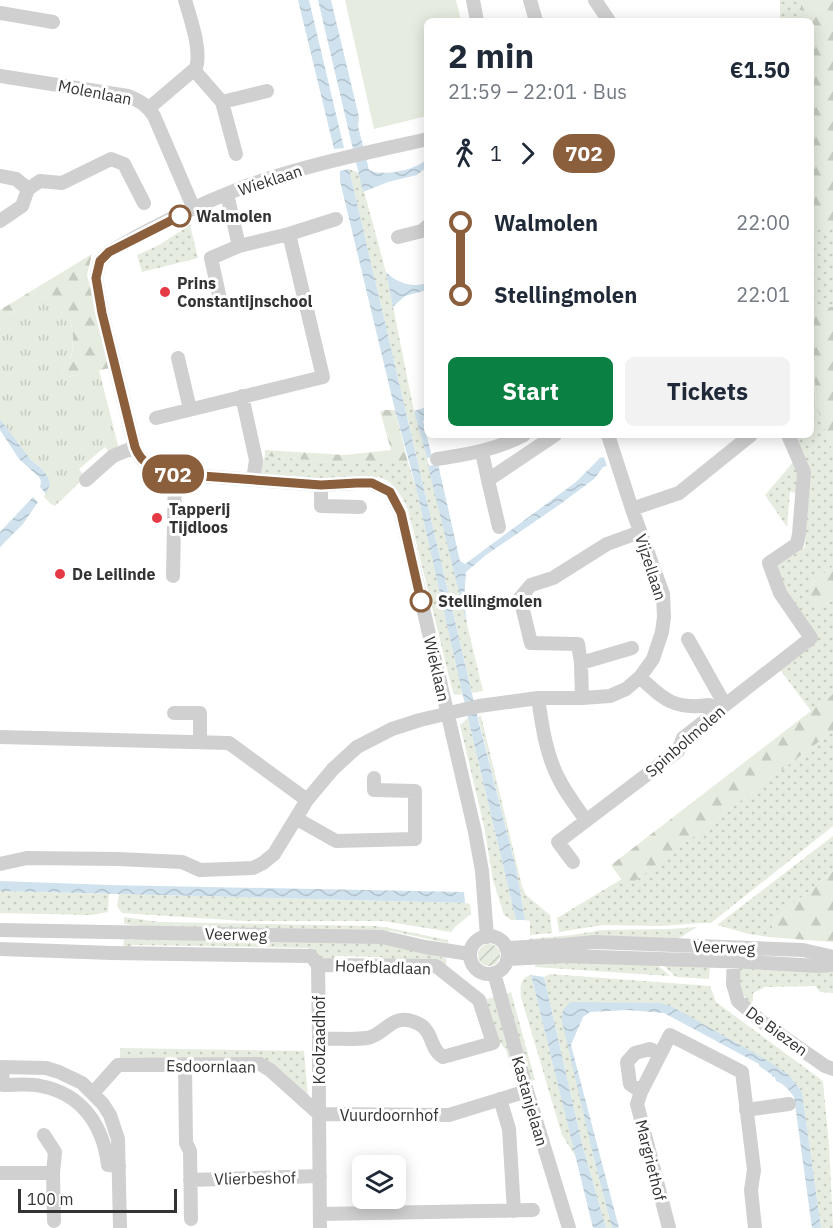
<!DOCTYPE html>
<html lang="en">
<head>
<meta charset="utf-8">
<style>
	body { margin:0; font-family:"IBM Plex Sans",sans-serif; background:#f2f2f3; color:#1f2937; height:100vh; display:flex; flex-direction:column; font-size:22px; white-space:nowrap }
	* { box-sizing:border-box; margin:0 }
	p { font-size:20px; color:#747a83 }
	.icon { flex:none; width:33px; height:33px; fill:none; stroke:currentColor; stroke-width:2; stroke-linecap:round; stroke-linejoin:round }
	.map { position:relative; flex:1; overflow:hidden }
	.sheet { position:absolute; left:424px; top:18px; width:390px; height:420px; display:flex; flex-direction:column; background:#fff; border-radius:9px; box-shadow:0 3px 15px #0003 }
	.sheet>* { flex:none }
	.badge { padding:0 12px; border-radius:20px; font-size:21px; line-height:39px }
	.buttons { position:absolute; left:352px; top:1155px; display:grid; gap:12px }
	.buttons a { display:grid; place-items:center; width:54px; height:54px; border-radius:9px; background:#fff; box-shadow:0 3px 15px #0003; font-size:30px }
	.scale { position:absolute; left:18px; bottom:15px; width:159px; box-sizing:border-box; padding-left:6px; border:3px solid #333; border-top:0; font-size:16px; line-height:21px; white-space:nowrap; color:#333; -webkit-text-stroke:4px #fff; paint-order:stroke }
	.map>.badge { position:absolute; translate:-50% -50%; box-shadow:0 0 0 3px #fff }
	.legs { display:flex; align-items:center; gap:9px; height:66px; padding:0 24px; font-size:20px }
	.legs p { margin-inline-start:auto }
	.head { display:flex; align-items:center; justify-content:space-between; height:102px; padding:0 24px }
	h1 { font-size:33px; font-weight:800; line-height:45px }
	.primary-button { display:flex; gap:12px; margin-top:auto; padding:12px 24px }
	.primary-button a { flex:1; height:69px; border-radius:9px; background:#0b8043; color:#fff; font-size:24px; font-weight:800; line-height:69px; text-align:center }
	.primary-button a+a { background:#f2f2f3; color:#1f2937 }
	ul { padding:0 24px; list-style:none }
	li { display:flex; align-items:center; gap:21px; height:72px; font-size:22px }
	li i { display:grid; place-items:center; width:9px; height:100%; margin:0 8px; background:currentColor }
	li i::after { content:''; width:15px; height:15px; margin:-8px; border:4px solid; border-radius:50%; background:#fff }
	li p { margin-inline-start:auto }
	li:first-child i { background:linear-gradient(#0000 50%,currentColor 0) }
	li:last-child i { background:linear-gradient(currentColor 50%,#0000 0) }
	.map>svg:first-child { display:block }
</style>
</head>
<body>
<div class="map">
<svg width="833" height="1228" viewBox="0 0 833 1228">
	<defs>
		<pattern id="grass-dots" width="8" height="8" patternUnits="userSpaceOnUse" patternTransform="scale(1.5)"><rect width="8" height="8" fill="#e6ecdf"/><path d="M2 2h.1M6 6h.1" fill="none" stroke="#c6cbc0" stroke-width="1.8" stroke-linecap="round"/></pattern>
		<pattern id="forest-firs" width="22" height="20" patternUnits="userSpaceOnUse" patternTransform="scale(1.5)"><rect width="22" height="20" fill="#e6ecdf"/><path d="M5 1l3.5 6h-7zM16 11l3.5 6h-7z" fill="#c6cbc0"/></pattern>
		<pattern id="park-tufts" width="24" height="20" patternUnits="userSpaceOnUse" patternTransform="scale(1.5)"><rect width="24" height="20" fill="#e6ecdf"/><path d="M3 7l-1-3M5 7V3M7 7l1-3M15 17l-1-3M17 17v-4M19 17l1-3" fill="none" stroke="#c6cbc0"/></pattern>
		<pattern id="garden-furrows" width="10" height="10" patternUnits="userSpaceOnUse" patternTransform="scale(1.5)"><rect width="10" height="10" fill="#e6ecdf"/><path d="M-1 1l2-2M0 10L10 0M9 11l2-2" fill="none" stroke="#c6cbc0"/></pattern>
		<pattern id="water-waves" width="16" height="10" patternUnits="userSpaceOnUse" patternTransform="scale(1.5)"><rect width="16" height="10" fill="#cfe2ee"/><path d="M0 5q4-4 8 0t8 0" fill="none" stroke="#b2c2cd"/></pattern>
	</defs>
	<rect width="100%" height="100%" fill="#fff"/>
	<path fill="url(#grass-dots)" d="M 780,0 L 801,0 L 801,21 L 780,21 Z
		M 349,169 L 359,173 L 386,272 L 414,411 L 427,458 L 483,691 L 472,693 Z
		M 190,225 L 198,258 L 142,272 L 137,255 L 159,245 Z
		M 812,226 L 813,227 L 830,228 L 833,226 L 833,307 L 820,307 L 812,311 L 816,405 L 833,452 L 833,566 L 809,586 L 827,603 L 833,599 L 833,694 L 811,711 L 778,667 L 816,640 L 781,588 L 774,568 L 805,547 L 809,489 L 795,435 L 812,435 Z
		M 265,456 L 342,463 L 408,463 L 416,487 L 463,694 L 455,695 L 452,689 L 408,509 C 401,495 395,482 379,477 L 325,479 L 262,474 L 259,470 Z
		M 795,460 L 799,471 L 798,493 L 790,492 L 787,527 L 765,495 Z
		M 481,716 L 522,886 L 526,895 L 550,915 L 552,933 L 530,935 L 530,921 L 525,920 L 516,868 L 478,717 Z
		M 468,718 L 516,920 L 511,920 L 504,915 L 493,880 L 484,826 L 460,725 Z
		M 833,731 L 833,826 L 711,923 L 700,923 L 661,926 L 603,925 L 559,932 L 557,918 L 622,879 L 628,886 Z
		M 833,836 L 833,871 L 775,919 L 769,937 L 749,934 L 717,925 Z
		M 0,891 L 109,894 L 108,912 L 91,915 L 0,913 Z
		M 119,894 L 465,903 L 470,904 L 471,914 L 455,927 L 451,932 L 383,921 L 245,921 L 122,913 L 117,906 Z
		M 124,917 L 159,922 L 376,926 C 401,929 424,936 448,940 L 448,943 L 442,942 L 392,931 L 149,927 L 124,924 Z
		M 697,927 L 673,942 L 530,944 L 529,939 L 572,935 L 602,930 L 670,929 Z
		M 148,937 L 378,942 L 446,958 L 446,964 L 443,967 L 385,961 L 381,957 L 336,956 L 331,960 L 322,960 L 308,948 L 132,945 L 128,949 L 123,949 L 124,939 L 134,940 Z
		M 536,962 L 655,963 L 670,976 L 535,967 Z
		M 661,963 L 710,966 L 709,979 L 676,977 Z
		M 739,968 L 833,972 L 833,993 L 820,992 L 815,986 L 765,987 L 753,993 L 753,1001 L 749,1004 L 739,987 Z
		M 550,974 L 710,986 L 716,1002 L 819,1078 L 823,1082 L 829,1145 L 833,1228 L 821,1228 L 802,1092 L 789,1075 L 671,1006 L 562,1013 L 593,1155 L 612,1228 L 606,1228 L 582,1144 L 544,977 Z
		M 531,975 L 576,1157 L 562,1135 L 521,997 C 520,986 520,978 531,975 Z
		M 511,992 L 535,1080 L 531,1081 L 506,994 Z
		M 493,997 L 497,1005 L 518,1079 L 515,1080 L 506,1050 L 496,1038 L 484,1000 Z
		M 120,1048 L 304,1051 L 308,1097 L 267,1062 L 120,1065 Z"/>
	<path fill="url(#forest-firs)" d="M 801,0 L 833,0 L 833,226 C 827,230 818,229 812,226 L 812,21 L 801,21 Z
		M 92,254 L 87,275 L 110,368 L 67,377 L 63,373 L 62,368 C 65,364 69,360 71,356 C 75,348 72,315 66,308 C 63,304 51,299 45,295 L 0,319 L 0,310 Z
		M 820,307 L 833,307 L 833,452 L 816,405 L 812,311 Z
		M 386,410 L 395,410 L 408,463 L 342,463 L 265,456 L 265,450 L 345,455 L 391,450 L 380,411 Z
		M 833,566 L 833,599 L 827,603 L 818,606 L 810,596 L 809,586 Z
		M 833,694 L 833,731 L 627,887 L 611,865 Z
		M 833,871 L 833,942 L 769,937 L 775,919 Z"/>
	<path fill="url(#park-tufts)" d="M 45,295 C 51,299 63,304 66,308 C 72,315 75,348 71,356 C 69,360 65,364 62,368 L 63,373 L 68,377 L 99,370 L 119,449 L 110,453 L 105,447 L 79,469 L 85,477 L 55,506 L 51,504 L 44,497 L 50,484 L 42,469 L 31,460 L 0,419 L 0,319 Z"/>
	<path fill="url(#garden-furrows)" d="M478 955a11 11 0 1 1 22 0a11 11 0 1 1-22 0Z"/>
	<path fill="#e6ecdf" d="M 345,0 L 456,0 L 461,21 L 428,21 L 427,116 L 374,129 Z"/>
	<path fill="url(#water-waves)" d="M 298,0 L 309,0 L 344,148 L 334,149 Z
		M 318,0 L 331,0 L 359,117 L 358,126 L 369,170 C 383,177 416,170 427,159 L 427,167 L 417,175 L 388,182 L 363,192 Z
		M 349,169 L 477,715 L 516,868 L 525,920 L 516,920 L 468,718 L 416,487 L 395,410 L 340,181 L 340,171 Z
		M 386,272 C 397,283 412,288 427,283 L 427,290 L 405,296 L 393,307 Z
		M 427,407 L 427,419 L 423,421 L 432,457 L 427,458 L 414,411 Z
		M 0,419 L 31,460 L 42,469 L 48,477 L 50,484 L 46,494 L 40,487 L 41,481 L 39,477 L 19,459 L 0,430 Z
		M 604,457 L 607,466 L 603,467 L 594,479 L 559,505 L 486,555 L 466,572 L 464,600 L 467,625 L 428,466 L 438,464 L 460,561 L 465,564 L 576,482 L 600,458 Z
		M 33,497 L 38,502 L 23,524 L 0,547 L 0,532 Z
		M 0,881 L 109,885 L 464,892 L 465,903 L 0,891 Z
		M 531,975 L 544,977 L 582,1144 L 606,1228 L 593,1228 Z
		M 571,1002 L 659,1003 L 671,1006 L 765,1059 L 789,1075 L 802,1092 L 821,1228 L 812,1228 L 794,1097 C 790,1091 783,1083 776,1081 L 775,1077 L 772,1077 L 772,1075 L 759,1066 L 759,1064 L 664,1013 L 627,1010 L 590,1012 L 583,1017 L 571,1045 L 619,1228 L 612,1228 L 593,1155 L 562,1021 C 561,1011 564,1008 571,1002 Z"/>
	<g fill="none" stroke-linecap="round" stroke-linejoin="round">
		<path stroke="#d0d0d0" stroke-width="14" d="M 473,0 L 477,21
			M 530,0 L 536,21
			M 595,0 L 609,21
			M 0,13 L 53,22
			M 194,70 L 222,102 L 236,154
			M 0,76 L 128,96 C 140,101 147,105 154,116 L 194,209
			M 222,102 L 267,91
			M 149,108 L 196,68 C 202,50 190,18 185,0
			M 428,139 C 365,153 301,166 241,188 C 197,205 150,228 109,252 L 100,261 L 96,278 L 102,313 L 135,447 C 142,467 156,470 175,474 L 321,485 L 357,483 L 372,483 L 390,492 L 401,513 L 475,832 L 482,871 L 487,937
			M 0,176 L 16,179 L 28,189
			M 227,194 L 239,246
			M 0,221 L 22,206 L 28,189 L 40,181 L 62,183 L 111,159 L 124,164 L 144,203
			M 398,237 L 422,231 L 428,226
			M 220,299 L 211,258 L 239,246 L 289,234 L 336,219
			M 178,358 L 190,409
			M 242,396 L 256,460 L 253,480
			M 156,418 L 323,377 L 289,234
			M 482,452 L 488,480
			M 437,459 C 469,454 495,450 524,435
			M 86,480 L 113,456 L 135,447
			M 321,485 L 321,506 L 360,507
			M 632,509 L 679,493 L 751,435
			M 499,527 L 488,480 L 555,435
			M 173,576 L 175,474
			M 688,639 L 725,705
			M 581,663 L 632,648
			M 640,677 C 663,700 676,710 709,705 L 714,713
			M 538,698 C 542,725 546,756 560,781 C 567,795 578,808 586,821
			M 582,698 L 581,663 L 578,644 L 531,643 L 520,598 L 531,585 L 553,578 L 607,544 L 640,532
			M 174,713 L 200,713 L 200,742
			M 0,737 L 229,743 L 307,800
			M 297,819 L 336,841 L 415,839 L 415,791 L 374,790 L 374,778
			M 573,862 L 558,842 L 678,751 L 683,738 L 811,638 L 780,593 L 769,563 L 797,544 L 799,534 L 804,472 L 788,435
			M 0,864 L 27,858 L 118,859 L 182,862 L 200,870 L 253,868 L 263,863 L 274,854 L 307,800 L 333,769 L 357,747 L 392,729 L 420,720 L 479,706 L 538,698 L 582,698 L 610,696 L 626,689 L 640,677 L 653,659 L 662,632 L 664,617 L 663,594 L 632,509 L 608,435
			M 0,930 L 382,937 L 425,947 L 470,954
			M470 955a19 19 0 1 1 38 0a19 19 0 1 1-38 0Z
			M 506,948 L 563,945 L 595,942 L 803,950 L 833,957
			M 0,949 L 112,953 L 311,956 L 318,965
			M 734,953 L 733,984 L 738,1001 L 762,1022 L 825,1066 L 833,1069
			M 507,959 L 566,956 L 751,962 L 818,966 L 833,965
			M 318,965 L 436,966 L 479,1000 L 493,1043 L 443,1057 C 430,1050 433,1031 419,1024 C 391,1010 387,1035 367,1038 C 352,1040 335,1038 319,1039
			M 318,965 L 319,1039 L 319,1114 L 449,1115 L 527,1091
			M 494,973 L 527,1091 L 569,1228
			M 185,1065 L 186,1143 L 190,1151 L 191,1219
			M 0,1067 L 46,1068 L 59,1072 L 82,1083 L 103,1104 L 110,1115 L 118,1139 L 120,1228
			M 2,1067 L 3,1085 C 15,1085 29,1083 41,1086 C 82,1094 103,1125 108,1165 L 119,1166
			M 641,1092 L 630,1084 L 627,1062 L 635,1053 L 650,1049 L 660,1054
			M 93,1093 L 118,1065 L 260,1064 L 270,1070 L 319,1114 L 320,1228
			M 500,1099 L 509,1129 L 514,1211
			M 746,1110 L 789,1104
			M 44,1135 L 55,1152 L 53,1173 L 54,1221
			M 0,1173 L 53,1173
			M 190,1180 L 320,1176
			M 320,1214 L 533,1210
			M 669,1228 L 637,1104 L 641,1092 L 670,1035 L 742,1072 L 754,1170 L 751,1190 L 755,1228"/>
	</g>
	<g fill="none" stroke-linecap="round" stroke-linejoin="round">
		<g stroke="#fff" stroke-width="14">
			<path id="line-1" d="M 180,216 L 109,252 L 100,261 L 96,278 L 102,313 L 135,447 C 142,466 157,470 175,474 L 321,485 L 357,483 L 372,483 L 390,492 L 401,513 L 421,601"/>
		</g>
		<use href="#line-1" stroke="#8b5e3c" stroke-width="9"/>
	</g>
	<g fill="#fff" stroke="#8b5e3c" stroke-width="3">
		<circle cx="180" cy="216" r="10"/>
		<circle cx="421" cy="601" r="10"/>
	</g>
	<g fill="#e63946" stroke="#fff" stroke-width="2">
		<circle cx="165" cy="292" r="6"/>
		<circle cx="157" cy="518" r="6"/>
		<circle cx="60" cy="574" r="6"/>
	</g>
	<g text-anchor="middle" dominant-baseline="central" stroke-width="6" stroke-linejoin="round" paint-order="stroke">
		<g font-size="16" fill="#333" stroke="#fff">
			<text transform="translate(95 92) rotate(11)">Molenlaan</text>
			<text transform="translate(270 180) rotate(-18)">Wieklaan</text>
			<text transform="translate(651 567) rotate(72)">Vijzellaan</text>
			<text transform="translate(437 669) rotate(77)">Wieklaan</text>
			<text transform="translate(685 741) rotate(-41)">Spinbolmolen</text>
			<text transform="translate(236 934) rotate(1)">Veerweg</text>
			<text transform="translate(724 947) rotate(2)">Veerweg</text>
			<text transform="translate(383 967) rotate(2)">Hoefbladlaan</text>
			<text transform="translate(777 1031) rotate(36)">De Biezen</text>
			<text transform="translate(319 1040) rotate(-90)">Koolzaadhof</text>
			<text transform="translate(211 1066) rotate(1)">Esdoornlaan</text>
			<text transform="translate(530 1101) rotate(74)">Kastanjelaan</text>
			<text x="389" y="1115">Vuurdoornhof</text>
			<text transform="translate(651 1160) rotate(76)">Margriethof</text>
			<text transform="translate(255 1178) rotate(-1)">Vlierbeshof</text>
		</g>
		<g font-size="16" font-weight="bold" fill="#333" stroke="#fff" text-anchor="start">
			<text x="196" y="216">Walmolen</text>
			<text x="438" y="601">Stellingmolen</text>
		</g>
		<g font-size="16" font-weight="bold" fill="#333" stroke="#fff" text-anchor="start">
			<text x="177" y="283">Prins<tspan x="177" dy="18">Constantijnschool</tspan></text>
			<text x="169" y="509">Tapperij<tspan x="169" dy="18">Tijdloos</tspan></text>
			<text x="72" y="574">De Leilinde</text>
		</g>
	</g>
</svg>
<div class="buttons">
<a><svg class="icon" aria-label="layers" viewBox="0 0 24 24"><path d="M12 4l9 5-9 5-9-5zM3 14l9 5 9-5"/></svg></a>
</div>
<div class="scale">100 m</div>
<b class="badge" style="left:173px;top:474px;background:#8b5e3c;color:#fff">702</b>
<section class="sheet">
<div class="head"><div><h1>2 min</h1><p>21:59 – 22:01 · Bus</p></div><b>€1.50</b></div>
<div class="legs"><svg class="icon" aria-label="walk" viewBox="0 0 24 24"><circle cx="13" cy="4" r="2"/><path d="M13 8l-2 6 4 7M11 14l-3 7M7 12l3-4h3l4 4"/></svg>1<svg class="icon" aria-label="forward" viewBox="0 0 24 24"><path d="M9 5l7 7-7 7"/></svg><b class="badge" style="background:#8b5e3c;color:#fff">702</b></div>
<ul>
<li><i style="color:#8b5e3c"></i><b>Walmolen</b><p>22:00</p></li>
<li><i style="color:#8b5e3c"></i><b>Stellingmolen</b><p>22:01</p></li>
</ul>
<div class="primary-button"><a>Start</a><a>Tickets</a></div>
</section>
</div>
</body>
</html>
